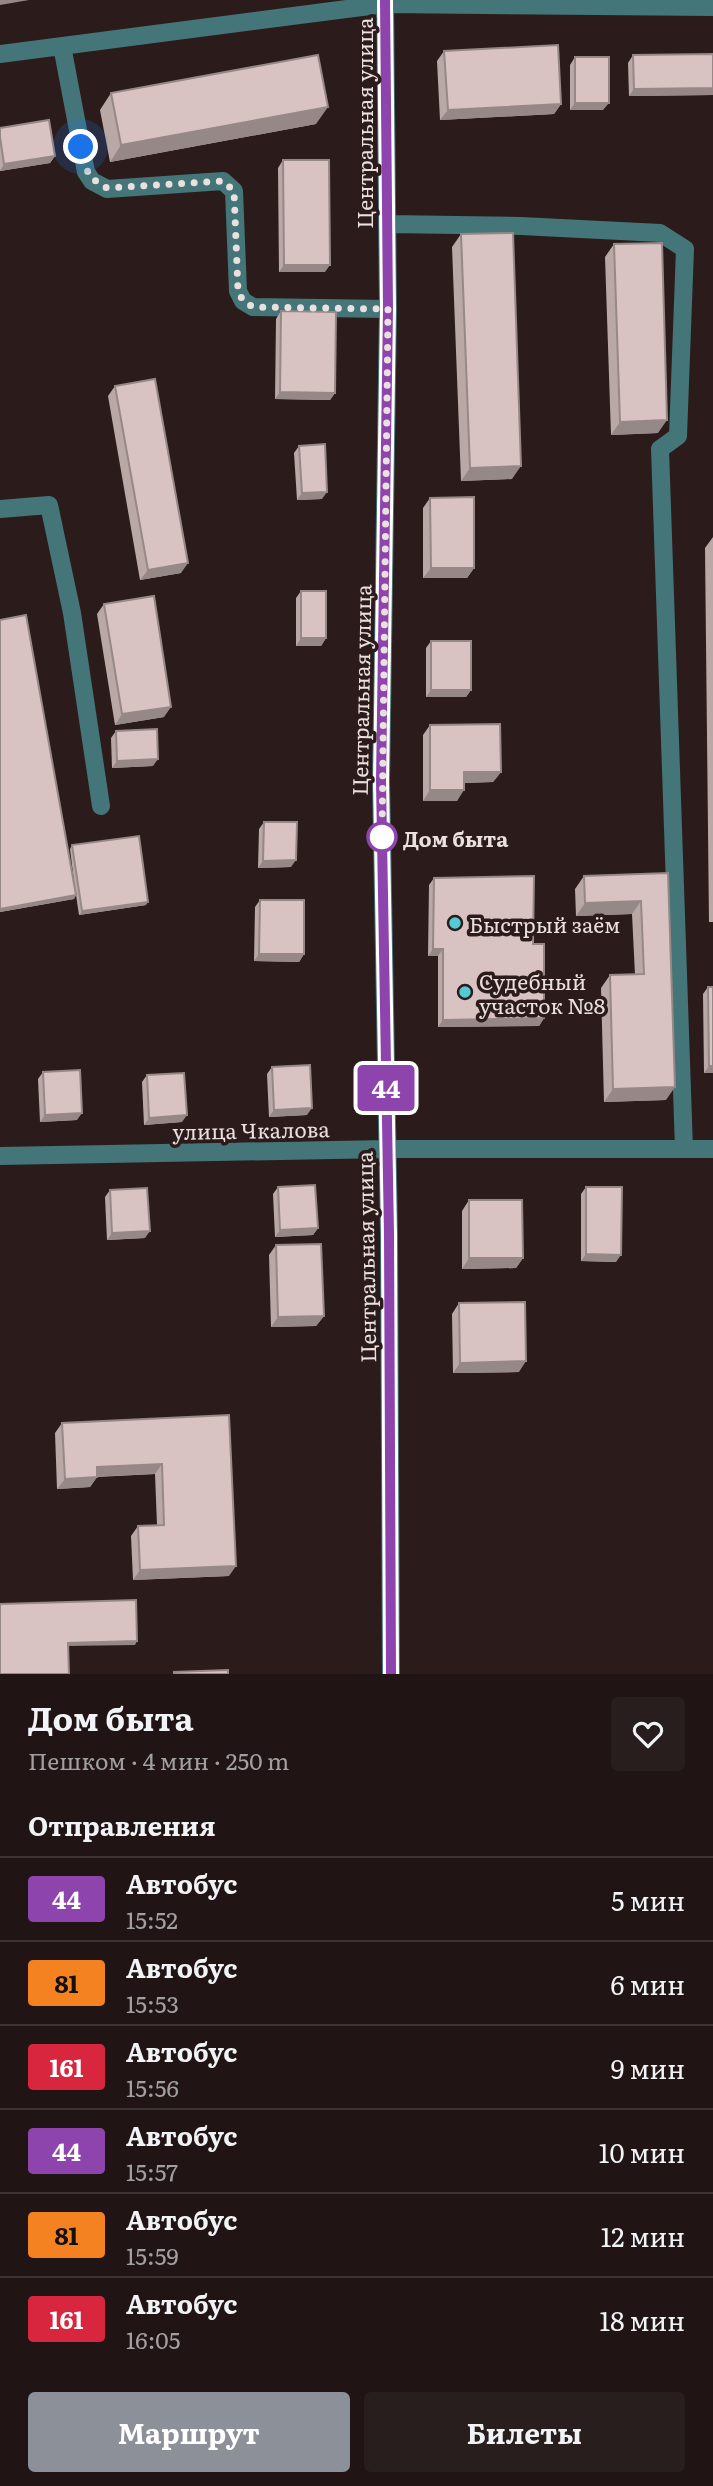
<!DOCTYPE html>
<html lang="ru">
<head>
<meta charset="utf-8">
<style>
	body { margin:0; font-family:Literata,serif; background:#281e1d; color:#f1f3f6; height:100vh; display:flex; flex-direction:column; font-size:26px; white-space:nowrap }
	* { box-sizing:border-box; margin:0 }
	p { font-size:23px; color:#a29fa0 }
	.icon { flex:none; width:38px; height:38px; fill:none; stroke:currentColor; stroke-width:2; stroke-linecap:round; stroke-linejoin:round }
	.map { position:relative; height:1674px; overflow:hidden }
	.sheet { display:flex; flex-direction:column; background:#201514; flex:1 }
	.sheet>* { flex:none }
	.badge { padding:0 14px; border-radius:5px; font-size:24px; line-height:46px }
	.you { position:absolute; width:35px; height:35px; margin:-18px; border:5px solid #fff; border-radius:50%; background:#1a73e8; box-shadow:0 0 0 10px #1a73e833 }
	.map>.badge { position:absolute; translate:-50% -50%; box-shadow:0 0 0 4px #fff }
	h2 { padding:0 28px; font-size:26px; line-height:63px }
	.round { display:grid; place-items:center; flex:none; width:74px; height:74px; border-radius:7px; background:#281e1d }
	.headline { display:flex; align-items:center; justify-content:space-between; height:119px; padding:0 28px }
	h1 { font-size:33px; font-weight:700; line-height:52px }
	.primary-button { display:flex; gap:14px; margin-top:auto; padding:14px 28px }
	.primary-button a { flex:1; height:80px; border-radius:7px; background:#8c9099; color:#fff; font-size:28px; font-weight:700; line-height:80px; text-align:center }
	.primary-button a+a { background:#281e1d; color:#f1f3f6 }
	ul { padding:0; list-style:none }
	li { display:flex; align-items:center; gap:21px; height:84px; padding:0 28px; border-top:2px solid #3d3434 }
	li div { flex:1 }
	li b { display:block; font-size:26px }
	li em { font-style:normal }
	li .badge { min-width:77px; font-weight:700; text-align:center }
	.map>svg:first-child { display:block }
</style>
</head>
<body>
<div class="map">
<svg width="713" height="1674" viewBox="0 0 713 1674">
	<rect width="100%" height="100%" fill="#2b1c1b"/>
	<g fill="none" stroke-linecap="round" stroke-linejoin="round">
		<path stroke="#447578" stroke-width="18" d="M 385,0 L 388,309 L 381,781 L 389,1234 L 391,1674
			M 62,46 L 86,172 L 92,181 L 107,189 L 223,181 L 234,191 L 238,291 L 243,301 L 253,307 L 388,309
			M 0,54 L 385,4 L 713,7
			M 387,224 L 521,226 L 660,233 L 685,249 L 678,436 L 660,449 L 684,1149
			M 0,509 L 49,505 L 72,613 L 101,806
			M 0,1156 L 387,1149 L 713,1149"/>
	</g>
	<path fill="#baa8a7" d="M 444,51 L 561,104 L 554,114 L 440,120 L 437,61 Z
		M 713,54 L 713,95 L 629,96 L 628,63 L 633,55 Z
		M 575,57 L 603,110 L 570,110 L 570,65 Z
		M 111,93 L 316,124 L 110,162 L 100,110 Z
		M 0,128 L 55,156 L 50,163 L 0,171 Z
		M 283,160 L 325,272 L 279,272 L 278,168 Z
		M 461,234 L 512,479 L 461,481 L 452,247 Z
		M 614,244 L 658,433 L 611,435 L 605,257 Z
		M 281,311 L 335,393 L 330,400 L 275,399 L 276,319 Z
		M 115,386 L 181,573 L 140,580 L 108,396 Z
		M 299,446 L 322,499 L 297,500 L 294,453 Z
		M 430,498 L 474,568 L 467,578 L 423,578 L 423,508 Z
		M 713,537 L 713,922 L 709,922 L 705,548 Z
		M 301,591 L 326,638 L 321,646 L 296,646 L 296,598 Z
		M 104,604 L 164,717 L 115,725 L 97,614 Z
		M 0,620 L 75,889 L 70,849 L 72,845 L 146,905 L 79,915 L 76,895 L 74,899 L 0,912 Z
		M 431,641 L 471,690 L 466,697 L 426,697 L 426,648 Z
		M 430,725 L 501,772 L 493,782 L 464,783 L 457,801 L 423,801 L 423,735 Z
		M 116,731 L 153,766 L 112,768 L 111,738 Z
		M 264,822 L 291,867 L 258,868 L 259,829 Z
		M 668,873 L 666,1100 L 604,1102 L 601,988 L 610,975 L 635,975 L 632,914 L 576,916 L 575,889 L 584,876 Z
		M 434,878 L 533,944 L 544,1018 L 539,1026 L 438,1027 L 438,956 L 428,956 L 429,885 Z
		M 260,900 L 304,954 L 299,962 L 254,961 L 255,907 Z
		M 708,987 L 713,1073 L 704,1073 L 703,994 Z
		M 272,1067 L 307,1115 L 269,1117 L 267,1074 Z
		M 43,1072 L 77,1120 L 40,1122 L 38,1079 Z
		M 147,1075 L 182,1122 L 144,1125 L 142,1082 Z
		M 278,1187 L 318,1228 L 313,1235 L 275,1237 L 273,1194 Z
		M 586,1187 L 616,1262 L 581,1261 L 581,1194 Z
		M 110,1190 L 145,1238 L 107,1240 L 105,1197 Z
		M 469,1200 L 523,1258 L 516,1268 L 462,1269 L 462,1211 Z
		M 276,1245 L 324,1316 L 316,1326 L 271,1327 L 269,1255 Z
		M 459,1303 L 519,1372 L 453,1373 L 452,1314 Z
		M 229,1415 L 229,1576 L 133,1580 L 131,1536 L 138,1526 L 157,1525 L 155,1474 L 97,1477 L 90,1487 L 57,1489 L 55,1433 L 62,1423 Z"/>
	<path fill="#978888" d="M 0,0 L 29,0 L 0,5 Z
		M 713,88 L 713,95 L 629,96 L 634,89 Z
		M 575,103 L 609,103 L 603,110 L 570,110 Z
		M 561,104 L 554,114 L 440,120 L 448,110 Z
		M 328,107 L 316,124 L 110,162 L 121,145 Z
		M 55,156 L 50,163 L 0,171 L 4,164 Z
		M 284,265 L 330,265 L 325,272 L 279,272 Z
		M 280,392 L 335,393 L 330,400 L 275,399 Z
		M 667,420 L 658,433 L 611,435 L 620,422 Z
		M 521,466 L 512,479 L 461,481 L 470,468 Z
		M 327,492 L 322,499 L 297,500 L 302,493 Z
		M 188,563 L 181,573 L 140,580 L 148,570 Z
		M 431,568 L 474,568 L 467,578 L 423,578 Z
		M 301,638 L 326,638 L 321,646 L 296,646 Z
		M 431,690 L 471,690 L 466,697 L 426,697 Z
		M 171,707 L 164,717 L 115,725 L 122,714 Z
		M 158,759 L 153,766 L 112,768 L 117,761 Z
		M 464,772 L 501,772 L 493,782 L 457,783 Z
		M 430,790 L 464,790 L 457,801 L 423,801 Z
		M 296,860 L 291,867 L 258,868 L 263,861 Z
		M 76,895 L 74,899 L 0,912 L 0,909 Z
		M 641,901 L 632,914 L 576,916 L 585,903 Z
		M 148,902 L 146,905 L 79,915 L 82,911 Z
		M 433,949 L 443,949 L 438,956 L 428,956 Z
		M 259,954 L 304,954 L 299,962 L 254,961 Z
		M 544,1018 L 539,1026 L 438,1027 L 443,1020 Z
		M 709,1066 L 713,1066 L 713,1073 L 704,1073 Z
		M 675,1087 L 666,1100 L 604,1102 L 613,1089 Z
		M 312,1108 L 307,1115 L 269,1117 L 274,1110 Z
		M 82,1113 L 77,1120 L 40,1122 L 45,1115 Z
		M 187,1115 L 182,1122 L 144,1125 L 149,1118 Z
		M 318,1228 L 313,1235 L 275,1237 L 280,1230 Z
		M 150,1231 L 145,1238 L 107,1240 L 112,1233 Z
		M 586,1254 L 621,1255 L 616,1262 L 581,1261 Z
		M 469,1258 L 523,1258 L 516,1268 L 462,1269 Z
		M 324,1316 L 316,1326 L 271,1327 L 278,1317 Z
		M 526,1361 L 519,1372 L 453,1373 L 460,1363 Z
		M 162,1464 L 155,1474 L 90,1477 L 97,1467 Z
		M 97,1477 L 90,1487 L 57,1489 L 65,1479 Z
		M 236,1566 L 229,1576 L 133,1580 L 140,1570 Z
		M 137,1641 L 135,1645 L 65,1646 L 68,1643 Z"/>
	<path fill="#d8c3c2" stroke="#978888" stroke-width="2" d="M 558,45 L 561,104 L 448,110 L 444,51 Z
		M 713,54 L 713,88 L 634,89 L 633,55 Z
		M 318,55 L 328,107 L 121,145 L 111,93 Z
		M 575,57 L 609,57 L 609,103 L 575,103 Z
		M 49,120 L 55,156 L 4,164 L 0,137 L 0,128 Z
		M 283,160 L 329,160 L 330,265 L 284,265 Z
		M 513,233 L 521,466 L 470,468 L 461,234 Z
		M 662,243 L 667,420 L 620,422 L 614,244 Z
		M 281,311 L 336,312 L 335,393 L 280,392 Z
		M 155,379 L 188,563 L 148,570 L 115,386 Z
		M 325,444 L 327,492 L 302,493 L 299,446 Z
		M 474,497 L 474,568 L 431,568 L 430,498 Z
		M 301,591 L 326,591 L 326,638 L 301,638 Z
		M 154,596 L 171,707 L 122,714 L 104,604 Z
		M 26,615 L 76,895 L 0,909 L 0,620 Z
		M 431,641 L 471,641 L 471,690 L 431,690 Z
		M 500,724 L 501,772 L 464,772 L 464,790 L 430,790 L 430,725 Z
		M 157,729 L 158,759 L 117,761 L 116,731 Z
		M 264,822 L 297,822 L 296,860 L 263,861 Z
		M 139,836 L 148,902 L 82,911 L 72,845 Z
		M 668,873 L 675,1087 L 613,1089 L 610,975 L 644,974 L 641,901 L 585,903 L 584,876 Z
		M 534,876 L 533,944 L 544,944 L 544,1018 L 443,1020 L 443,949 L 433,949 L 434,878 Z
		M 260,900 L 304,900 L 304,954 L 259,954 Z
		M 708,987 L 713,987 L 713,1066 L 709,1066 Z
		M 310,1065 L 312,1108 L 274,1110 L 272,1067 Z
		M 80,1070 L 82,1113 L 45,1115 L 43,1072 Z
		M 184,1073 L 187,1115 L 149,1118 L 147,1075 Z
		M 315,1185 L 318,1228 L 280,1230 L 278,1187 Z
		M 586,1187 L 622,1187 L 621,1255 L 586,1254 Z
		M 147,1188 L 150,1231 L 112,1233 L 110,1190 Z
		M 469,1200 L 522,1200 L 523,1258 L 469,1258 Z
		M 321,1244 L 324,1316 L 278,1317 L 276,1245 Z
		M 525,1302 L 526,1361 L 460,1363 L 459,1303 Z
		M 229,1415 L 236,1566 L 140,1570 L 138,1526 L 164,1525 L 162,1464 L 97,1467 L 97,1477 L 65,1479 L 62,1423 Z
		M 136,1600 L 137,1641 L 68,1643 L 69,1674 L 0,1674 L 0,1604 Z
		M 228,1670 L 228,1674 L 174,1674 L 174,1672 Z"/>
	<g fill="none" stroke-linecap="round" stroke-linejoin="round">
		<g stroke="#fff" stroke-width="16">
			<path id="line" d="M 385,0 L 388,309 L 381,781 L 389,1234 L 391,1674"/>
		</g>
		<use href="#line" stroke="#8e44ad" stroke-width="10"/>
		<path stroke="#eae0df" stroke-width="7" stroke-dasharray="0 12.6" d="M 81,147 C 85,169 87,178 107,188 L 223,181 L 234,191 L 238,291 L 243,301 L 253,307 L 388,309 L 382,837"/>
	</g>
	<circle fill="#fff" stroke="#8e44ad" stroke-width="3.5" cx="382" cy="837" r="14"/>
	<g fill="#51ccd4" stroke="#2b1c1b" stroke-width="2.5">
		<circle cx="455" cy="923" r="7"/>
		<circle cx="465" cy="992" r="7"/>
	</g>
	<g text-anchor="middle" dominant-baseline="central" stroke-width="7" stroke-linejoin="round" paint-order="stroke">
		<g font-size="21" fill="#eae0df" stroke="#2b1c1b">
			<text transform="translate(363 123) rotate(-90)">Центральная улица</text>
			<text transform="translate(360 690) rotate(-89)">Центральная улица</text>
			<text transform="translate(251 1129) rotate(-1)">улица Чкалова</text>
			<text transform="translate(365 1257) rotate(-91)">Центральная улица</text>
		</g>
		<g font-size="21" font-weight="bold" fill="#eae0df" stroke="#2b1c1b" text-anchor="start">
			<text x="403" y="837">Дом быта</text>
		</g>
		<g font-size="21" fill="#eae0df" stroke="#2b1c1b" text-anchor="start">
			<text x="469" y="923">Быстрый заём</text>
			<text x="479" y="980">Судебный<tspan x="479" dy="24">участок №8</tspan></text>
		</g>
	</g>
</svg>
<div class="you" style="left:81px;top:147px"></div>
<b class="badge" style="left:386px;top:1088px;background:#8e44ad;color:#fff">44</b>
</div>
<section class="sheet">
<div class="headline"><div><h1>Дом быта</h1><p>Пешком · 4 мин · 250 m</p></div><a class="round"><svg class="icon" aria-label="heart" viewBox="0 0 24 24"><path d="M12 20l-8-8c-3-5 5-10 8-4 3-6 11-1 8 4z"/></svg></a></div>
<h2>Отправления</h2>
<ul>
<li><span class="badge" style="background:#8e44ad;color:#fff">44</span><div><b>Автобус</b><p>15:52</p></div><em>5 мин</em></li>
<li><span class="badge" style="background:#f58220;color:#111">81</span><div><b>Автобус</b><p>15:53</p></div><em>6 мин</em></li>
<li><span class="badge" style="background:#d7263d;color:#fff">161</span><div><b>Автобус</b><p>15:56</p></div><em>9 мин</em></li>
<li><span class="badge" style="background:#8e44ad;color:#fff">44</span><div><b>Автобус</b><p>15:57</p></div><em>10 мин</em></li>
<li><span class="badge" style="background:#f58220;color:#111">81</span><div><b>Автобус</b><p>15:59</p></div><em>12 мин</em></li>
<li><span class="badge" style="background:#d7263d;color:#fff">161</span><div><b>Автобус</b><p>16:05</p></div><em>18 мин</em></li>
</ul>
<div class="primary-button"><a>Маршрут</a><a>Билеты</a></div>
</section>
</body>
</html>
